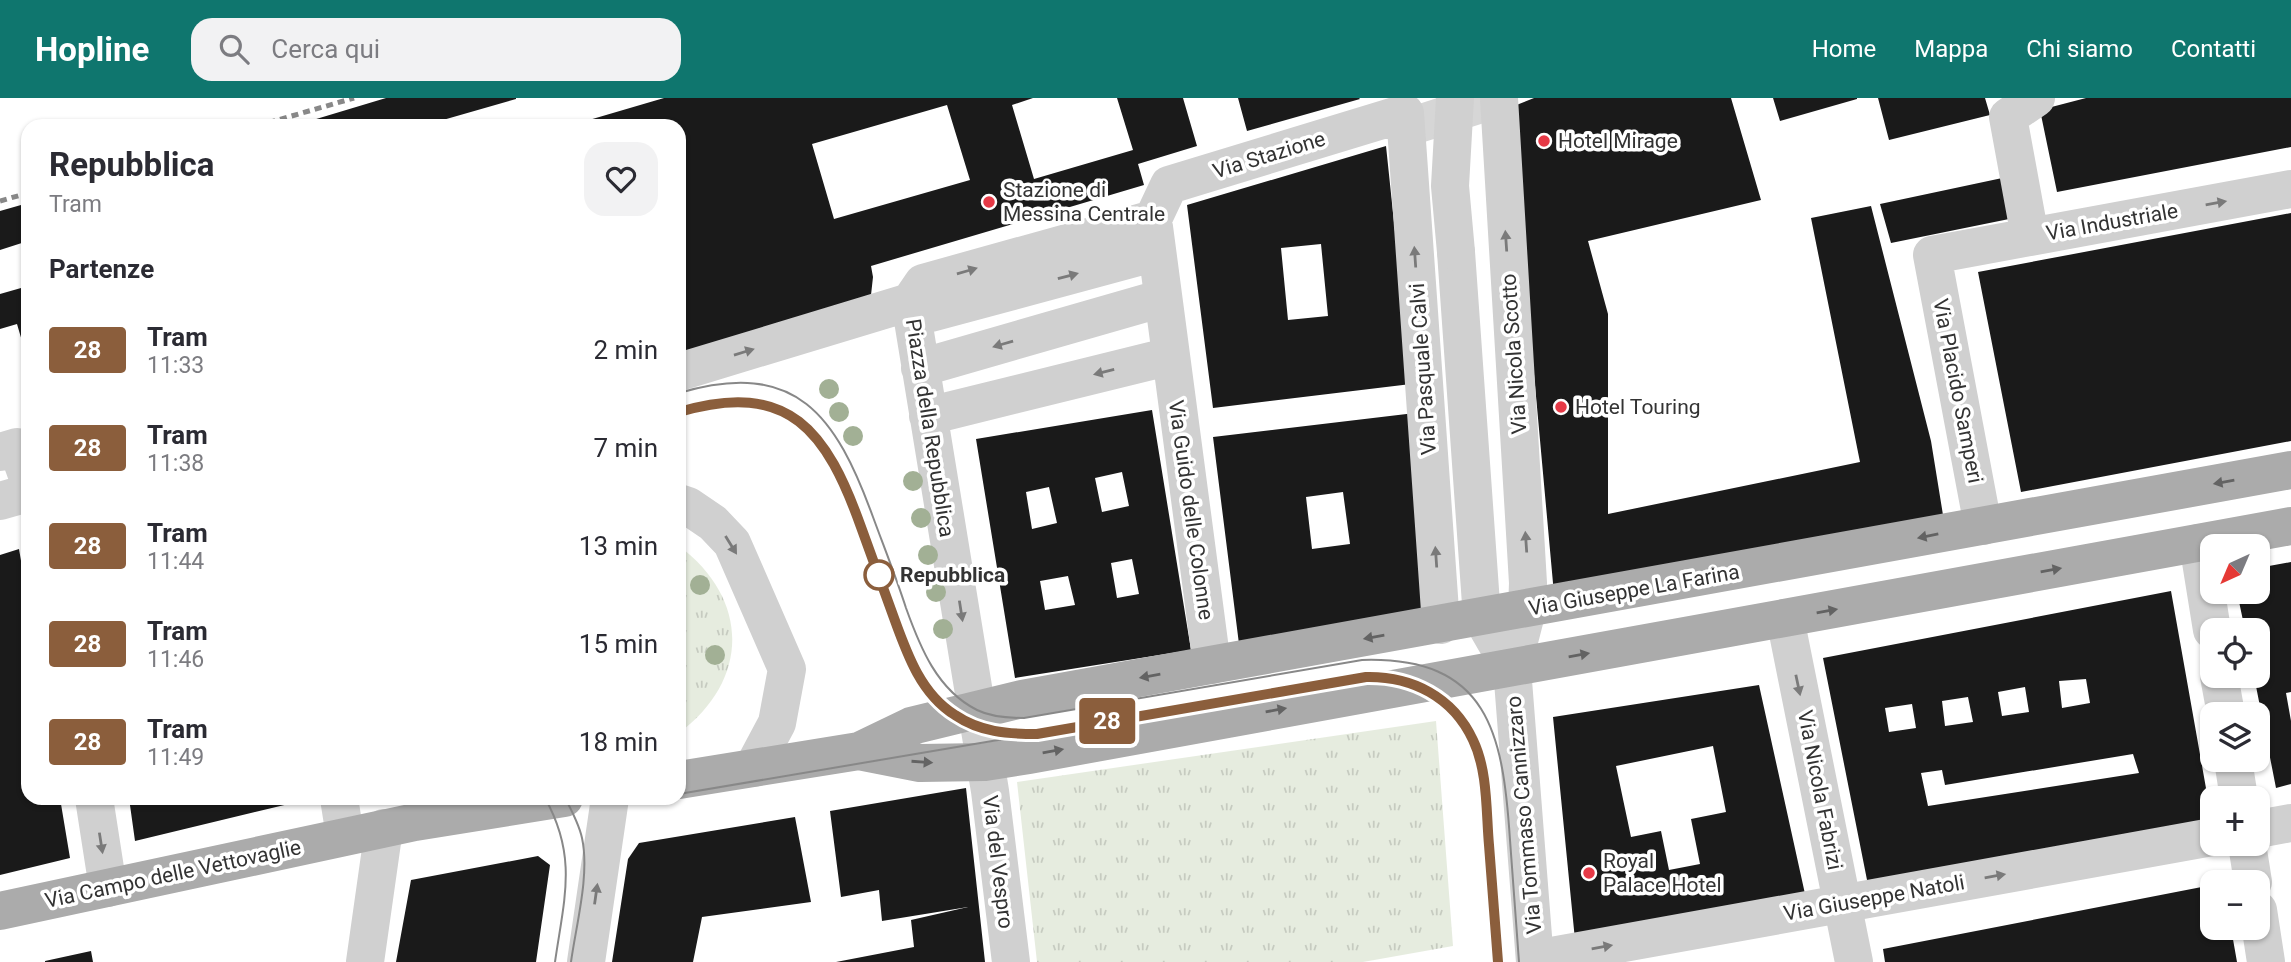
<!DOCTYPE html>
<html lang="it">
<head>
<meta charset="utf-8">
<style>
	body { margin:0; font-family:Roboto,sans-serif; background:#f2f2f3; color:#2b2b33; height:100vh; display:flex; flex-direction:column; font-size:26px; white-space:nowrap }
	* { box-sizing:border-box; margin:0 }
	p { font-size:23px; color:#7c7c81 }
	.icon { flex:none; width:38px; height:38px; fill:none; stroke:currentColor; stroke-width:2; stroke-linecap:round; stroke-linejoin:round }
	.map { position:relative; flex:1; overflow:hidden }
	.panel { position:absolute; left:21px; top:21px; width:665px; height:686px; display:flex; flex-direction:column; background:#fff; border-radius:21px; box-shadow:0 2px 5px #0004 }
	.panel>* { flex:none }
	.badge { padding:0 14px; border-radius:5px; font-size:24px; line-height:46px }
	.needle { width:46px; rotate:224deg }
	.fabs { position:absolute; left:2200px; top:436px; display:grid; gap:14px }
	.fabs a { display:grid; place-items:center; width:70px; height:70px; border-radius:14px; background:#fff; box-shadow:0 2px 5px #0004; font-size:35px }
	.map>.badge { position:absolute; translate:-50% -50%; box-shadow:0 0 0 4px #fff }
	h2 { padding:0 28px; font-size:26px; line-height:63px }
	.round { display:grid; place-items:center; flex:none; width:74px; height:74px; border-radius:21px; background:#f2f2f3 }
	.head { display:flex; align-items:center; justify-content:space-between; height:119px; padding:0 28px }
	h1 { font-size:33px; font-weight:700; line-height:52px }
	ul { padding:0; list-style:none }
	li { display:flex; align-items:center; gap:21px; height:98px; padding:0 28px }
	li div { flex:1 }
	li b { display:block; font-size:26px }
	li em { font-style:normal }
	li .badge { min-width:77px; font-weight:700; text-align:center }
	header { display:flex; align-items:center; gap:42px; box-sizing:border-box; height:98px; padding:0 35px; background:#0f766e; color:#fff }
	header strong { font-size:33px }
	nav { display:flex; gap:38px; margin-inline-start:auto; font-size:24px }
	.search { width:490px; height:63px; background:#f2f2f3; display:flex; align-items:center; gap:18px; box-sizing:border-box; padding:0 24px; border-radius:21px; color:#7c7c81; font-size:26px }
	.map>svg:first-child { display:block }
</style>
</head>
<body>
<header>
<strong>Hopline</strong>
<div class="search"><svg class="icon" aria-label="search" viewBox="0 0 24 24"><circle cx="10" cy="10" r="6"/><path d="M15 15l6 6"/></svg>Cerca qui</div>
<nav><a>Home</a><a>Mappa</a><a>Chi siamo</a><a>Contatti</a></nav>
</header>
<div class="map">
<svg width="2291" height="864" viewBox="0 0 2291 864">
	<defs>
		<pattern id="park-tufts" width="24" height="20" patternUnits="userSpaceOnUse" patternTransform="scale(1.75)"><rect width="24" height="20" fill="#e6ecdf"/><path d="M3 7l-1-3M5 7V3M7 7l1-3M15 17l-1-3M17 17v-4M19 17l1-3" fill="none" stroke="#c6cbc0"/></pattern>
	</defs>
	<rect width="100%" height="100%" fill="#fff"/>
	<path fill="url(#park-tufts)" d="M 679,448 C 750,501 750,582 679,635 Z
		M 1436,623 L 1453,848 L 1363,864 L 1037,864 L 1017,684 Z"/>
	<path fill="#1a1a1a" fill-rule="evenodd" d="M 386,0 L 516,0 L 516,1 L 422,28 L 293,28 Z
		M 664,0 L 1033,0 L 1012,7 L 1034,81 L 1133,52 L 1117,0 L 1183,0 L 1197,48 L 1138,66 L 1144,87 L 871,168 L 873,179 L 871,197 L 679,258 L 679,28 L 572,27 ZM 947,7 L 970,82 L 834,121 L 812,46 Z
		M 1238,0 L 1359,0 L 1360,1 L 1247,33 Z
		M 1534,0 L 1731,0 L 1761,102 L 1588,143 L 1608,216 L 1608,416 L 1860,364 L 1811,120 L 1871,108 L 1931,343 L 1943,417 L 1554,496 L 1529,221 L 1514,8 Z
		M 1773,0 L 1857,0 L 1857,1 L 1780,23 Z
		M 1878,0 L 1985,0 L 1990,17 L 1889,42 Z
		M 2086,0 L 2291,0 L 2291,49 L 2057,94 L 2040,12 Z
		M 1386,48 L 1411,286 L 1213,310 L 1187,107 ZM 1321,146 L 1328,218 L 1288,222 L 1281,150 Z
		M 2007,79 L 2014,120 L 1891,145 L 1880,106 Z
		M 28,105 L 28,143 L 0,152 L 0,113 Z
		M 2291,115 L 2291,343 L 2021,394 L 1978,174 Z
		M 28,188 L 28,260 L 27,260 L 17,226 L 0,231 L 0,196 Z
		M 1152,312 L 1191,552 L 1015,580 L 976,341 ZM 1122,374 L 1129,408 L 1102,414 L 1095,380 ZM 1049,389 L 1057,425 L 1032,431 L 1026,394 ZM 1132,461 L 1139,496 L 1117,500 L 1111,465 ZM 1068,478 L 1075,507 L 1045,512 L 1040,483 Z
		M 1415,315 L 1429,513 L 1239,546 L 1213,339 ZM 1343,394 L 1350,446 L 1312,451 L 1306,399 Z
		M 19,451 L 28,504 L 28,700 L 60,700 L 70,760 L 0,777 L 0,457 Z
		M 2291,464 L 2291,594 L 2286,595 L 2291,623 L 2291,686 L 2276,690 L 2254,578 L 2258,578 L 2258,532 L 2245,532 L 2237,494 L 2258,494 L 2258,470 Z
		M 2171,493 L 2212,724 L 1869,792 L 1823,560 ZM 2086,581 L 2090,605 L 2062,610 L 2059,583 ZM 2025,589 L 2029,614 L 2002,618 L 1998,594 ZM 1968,599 L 1973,624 L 1945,628 L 1942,603 ZM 1912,606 L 1916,630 L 1889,634 L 1885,610 ZM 2133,656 L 2139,675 L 1928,708 L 1921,675 L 1942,672 L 1945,687 Z
		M 1759,587 L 1807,805 L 1575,842 L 1553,619 ZM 1713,648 L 1726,714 L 1691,721 L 1700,766 L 1669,772 L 1661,733 L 1631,739 L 1616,668 Z
		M 966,690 L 985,864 L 836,864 L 914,849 L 911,822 L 968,809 L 882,823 L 879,792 L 841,799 L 830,713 Z
		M 129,700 L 296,700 L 297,704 L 135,743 Z
		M 795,719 L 811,804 L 702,819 L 693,864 L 612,864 L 628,761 L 639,745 Z
		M 538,758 L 550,767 L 536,864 L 396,864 L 411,782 Z
		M 2212,787 L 2212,830 L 2231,830 L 2237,864 L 1885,864 L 1883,851 Z
		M 91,853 L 93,864 L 45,864 L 45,863 Z"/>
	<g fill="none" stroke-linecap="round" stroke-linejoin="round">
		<path stroke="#d6d6d6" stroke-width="38" stroke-dasharray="38 19" stroke-linecap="butt" d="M 1406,30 L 1497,1"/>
		<path stroke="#d0d0d0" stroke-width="38" d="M 1499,0 L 1528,485 L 1527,512 L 1512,570 L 1535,864
			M 1153,121 L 1169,87 L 1405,15 L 1441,527
			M 1154,129 L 1212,567
			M 2030,139 L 2008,19 L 2036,0
			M 1456,154 L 1482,520 L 1497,546
			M 910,204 L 990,693 L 1011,864
			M 910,204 L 923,185 L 1153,121
			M 920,270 L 1163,200
			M 679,274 L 910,204 L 931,215 L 1157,154
			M 928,318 L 1171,258
			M 0,354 L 17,349 L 28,380
			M 0,403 L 28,395
			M 679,405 L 688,408 L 713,425 L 732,445 L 787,571 L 777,625 L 753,670
			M 1983,428 L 1932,157 L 2291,91
			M 2198,445 L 2212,532
			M 1785,520 L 1854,864
			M 2219,578 L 2226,616
			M 2233,662 L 2239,700
			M 94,700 L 108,790
			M 339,700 L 345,738
			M 2258,731 L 2291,725
			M 2247,746 L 2253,784
			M 2258,812 L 2266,864
			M 1535,861 L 2212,739
			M 365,864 L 384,730
			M 586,864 L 610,700"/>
		<path stroke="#ababab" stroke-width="38" d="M 859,653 L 920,665 L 985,664 L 1029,657 L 2291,428
			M 679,682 L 859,653 L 911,628 L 1022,601 L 2291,372
			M 0,813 L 415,724 L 564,700"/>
		<path stroke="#888" stroke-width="2" d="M 679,295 C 797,260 836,318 873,419 C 884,449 896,479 906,510 C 920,549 937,592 977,612 C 991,619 1009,620 1024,620 L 1362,562 C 1489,558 1503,636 1510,742 C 1513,783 1516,823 1519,864
			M 679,314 C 786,282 825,330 860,424 C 871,456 883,488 894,520 C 907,556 921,595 955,617 C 980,634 1007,635 1036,636 L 1366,579 C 1412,578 1453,599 1474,642 C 1488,673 1486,714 1489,747 C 1492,786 1495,825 1498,864
			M 679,696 L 1010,640
			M 545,700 C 578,759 564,801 555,864
			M 565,700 C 572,713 579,726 582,740 C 590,777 576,827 571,864
			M 566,700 L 609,705 L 656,700"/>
		<path stroke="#888" stroke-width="5" stroke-dasharray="7 5" stroke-linecap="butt" d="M 257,28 L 354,0
			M 0,103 L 28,95"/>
		<path stroke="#d0d0d0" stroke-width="38" d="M 1455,0 L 1450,88 L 1456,154"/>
	</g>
	<g fill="#a2b095">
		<circle cx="829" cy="291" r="10"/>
		<circle cx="839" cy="314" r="10"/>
		<circle cx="853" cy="338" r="10"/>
		<circle cx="913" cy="383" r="10"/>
		<circle cx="921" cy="420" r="10"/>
		<circle cx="928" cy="457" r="10"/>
		<circle cx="700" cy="487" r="10"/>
		<circle cx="936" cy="494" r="10"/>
		<circle cx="943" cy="531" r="10"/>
		<circle cx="715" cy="557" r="10"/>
	</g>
	<defs><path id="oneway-solid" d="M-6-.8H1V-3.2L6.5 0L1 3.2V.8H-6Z" transform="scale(1.75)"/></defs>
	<g fill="#7a7a7a">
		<use href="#oneway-solid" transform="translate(2216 105) rotate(-10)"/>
		<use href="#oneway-solid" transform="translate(1506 143) rotate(-94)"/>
		<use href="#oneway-solid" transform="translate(1415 159) rotate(-94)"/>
		<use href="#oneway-solid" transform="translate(967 173) rotate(-16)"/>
		<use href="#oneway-solid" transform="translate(1068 178) rotate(-15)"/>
		<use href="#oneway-solid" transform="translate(1003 246) rotate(164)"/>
		<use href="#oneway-solid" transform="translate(744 254) rotate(-17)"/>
		<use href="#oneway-solid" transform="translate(1104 274) rotate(166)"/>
		<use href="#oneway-solid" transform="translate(1526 444) rotate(-94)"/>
		<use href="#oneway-solid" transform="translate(731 447) rotate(58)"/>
		<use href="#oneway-solid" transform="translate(1436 459) rotate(-94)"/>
		<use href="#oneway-solid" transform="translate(961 513) rotate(81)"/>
		<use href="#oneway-solid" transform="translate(1798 587) rotate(78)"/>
		<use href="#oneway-solid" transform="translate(101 745) rotate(81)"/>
		<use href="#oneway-solid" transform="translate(1995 778) rotate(-10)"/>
		<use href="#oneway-solid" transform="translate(596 796) rotate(-82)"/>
		<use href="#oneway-solid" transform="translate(1602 849) rotate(-10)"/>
	</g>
	<g fill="#636363">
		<use href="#oneway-solid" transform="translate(2224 384) rotate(170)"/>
		<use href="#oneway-solid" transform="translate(1928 438) rotate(169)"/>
		<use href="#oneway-solid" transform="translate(2051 472) rotate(-10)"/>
		<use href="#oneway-solid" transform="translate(1827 513) rotate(-10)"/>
		<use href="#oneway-solid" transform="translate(1374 539) rotate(170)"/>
		<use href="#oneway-solid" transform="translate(1579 557) rotate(-10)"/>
		<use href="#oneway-solid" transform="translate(1150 578) rotate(170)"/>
		<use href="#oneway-solid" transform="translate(1276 612) rotate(-10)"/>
		<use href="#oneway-solid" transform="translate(1053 653) rotate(-10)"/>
		<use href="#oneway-solid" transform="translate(922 664) rotate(4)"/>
	</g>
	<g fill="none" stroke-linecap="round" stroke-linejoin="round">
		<g stroke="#fff" stroke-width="16">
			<path id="line" d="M 679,314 C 790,281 827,334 861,429 C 872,459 883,489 894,520 C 907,556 921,596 955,617 C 980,634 1007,636 1037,636 L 1366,579 C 1412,578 1453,599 1473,642 C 1488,673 1486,714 1489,747 C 1492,786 1495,825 1498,864"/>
		</g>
		<use href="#line" stroke="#8b5e3c" stroke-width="10"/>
	</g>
	<g fill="#e63946" stroke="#fff" stroke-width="2.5">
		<circle cx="1544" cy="43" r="7"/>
		<circle cx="989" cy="104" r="7"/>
		<circle cx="1561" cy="309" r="7"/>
		<circle cx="1589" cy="775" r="7"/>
	</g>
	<circle fill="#fff" stroke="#8b5e3c" stroke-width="3.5" cx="879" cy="477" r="14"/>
	<g text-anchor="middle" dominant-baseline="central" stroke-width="7" stroke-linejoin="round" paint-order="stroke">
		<g font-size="21" fill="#333" stroke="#fff" text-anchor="start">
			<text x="1558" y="43">Hotel Mirage</text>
			<text x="1003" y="92">Stazione di<tspan x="1003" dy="24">Messina Centrale</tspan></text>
			<text x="1575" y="309">Hotel Touring</text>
			<text x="1603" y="763">Royal<tspan x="1603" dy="24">Palace Hotel</tspan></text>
		</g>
		<g font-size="21" fill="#333" stroke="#fff">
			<text transform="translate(1269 57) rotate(-17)">Via Stazione</text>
			<text transform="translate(2112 124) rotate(-10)">Via Industriale</text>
			<text transform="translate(1514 256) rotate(-94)">Via Nicola Scotto</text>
			<text transform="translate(1423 271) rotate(-94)">Via Pasquale Calvi</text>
			<text transform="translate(1958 293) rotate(79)">Via Placido Samperi</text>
			<text transform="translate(930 330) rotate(81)">Piazza della Repubblica</text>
			<text transform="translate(1191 412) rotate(82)">Via Guido delle Colonne</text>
			<text transform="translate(1634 492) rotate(-10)">Via Giuseppe La Farina</text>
			<text transform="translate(1820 692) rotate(79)">Via Nicola Fabrizi</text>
			<text transform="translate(1524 717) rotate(-95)">Via Tommaso Cannizzaro</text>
			<text transform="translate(998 764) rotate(83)">Via del Vespro</text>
			<text transform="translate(173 776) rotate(-12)">Via Campo delle Vettovaglie</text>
			<text transform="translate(1874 800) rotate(-10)">Via Giuseppe Natoli</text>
		</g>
		<g font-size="21" font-weight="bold" fill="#333" stroke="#fff" text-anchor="start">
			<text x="900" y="477">Repubblica</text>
		</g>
	</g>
</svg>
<div class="fabs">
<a><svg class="needle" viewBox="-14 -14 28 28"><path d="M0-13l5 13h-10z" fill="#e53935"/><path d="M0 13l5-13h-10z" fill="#7c7c81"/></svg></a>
<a><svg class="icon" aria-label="locate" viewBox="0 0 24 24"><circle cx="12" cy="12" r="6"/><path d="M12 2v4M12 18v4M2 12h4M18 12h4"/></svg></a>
<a><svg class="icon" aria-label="layers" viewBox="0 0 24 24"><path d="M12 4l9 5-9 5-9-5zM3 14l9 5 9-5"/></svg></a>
<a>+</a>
<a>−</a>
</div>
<b class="badge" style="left:1107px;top:623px;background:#8b5e3c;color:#fff">28</b>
<section class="panel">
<div class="head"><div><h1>Repubblica</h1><p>Tram</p></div><a class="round"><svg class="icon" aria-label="heart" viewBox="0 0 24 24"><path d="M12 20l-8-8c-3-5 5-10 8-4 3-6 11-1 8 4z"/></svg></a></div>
<h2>Partenze</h2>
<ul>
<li><span class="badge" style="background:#8b5e3c;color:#fff">28</span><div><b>Tram</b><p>11:33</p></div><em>2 min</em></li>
<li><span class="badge" style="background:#8b5e3c;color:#fff">28</span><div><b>Tram</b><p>11:38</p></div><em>7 min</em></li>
<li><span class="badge" style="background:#8b5e3c;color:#fff">28</span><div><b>Tram</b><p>11:44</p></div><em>13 min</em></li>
<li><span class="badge" style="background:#8b5e3c;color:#fff">28</span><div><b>Tram</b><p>11:46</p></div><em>15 min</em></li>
<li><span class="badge" style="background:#8b5e3c;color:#fff">28</span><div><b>Tram</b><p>11:49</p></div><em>18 min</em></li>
</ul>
</section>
</div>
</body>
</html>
